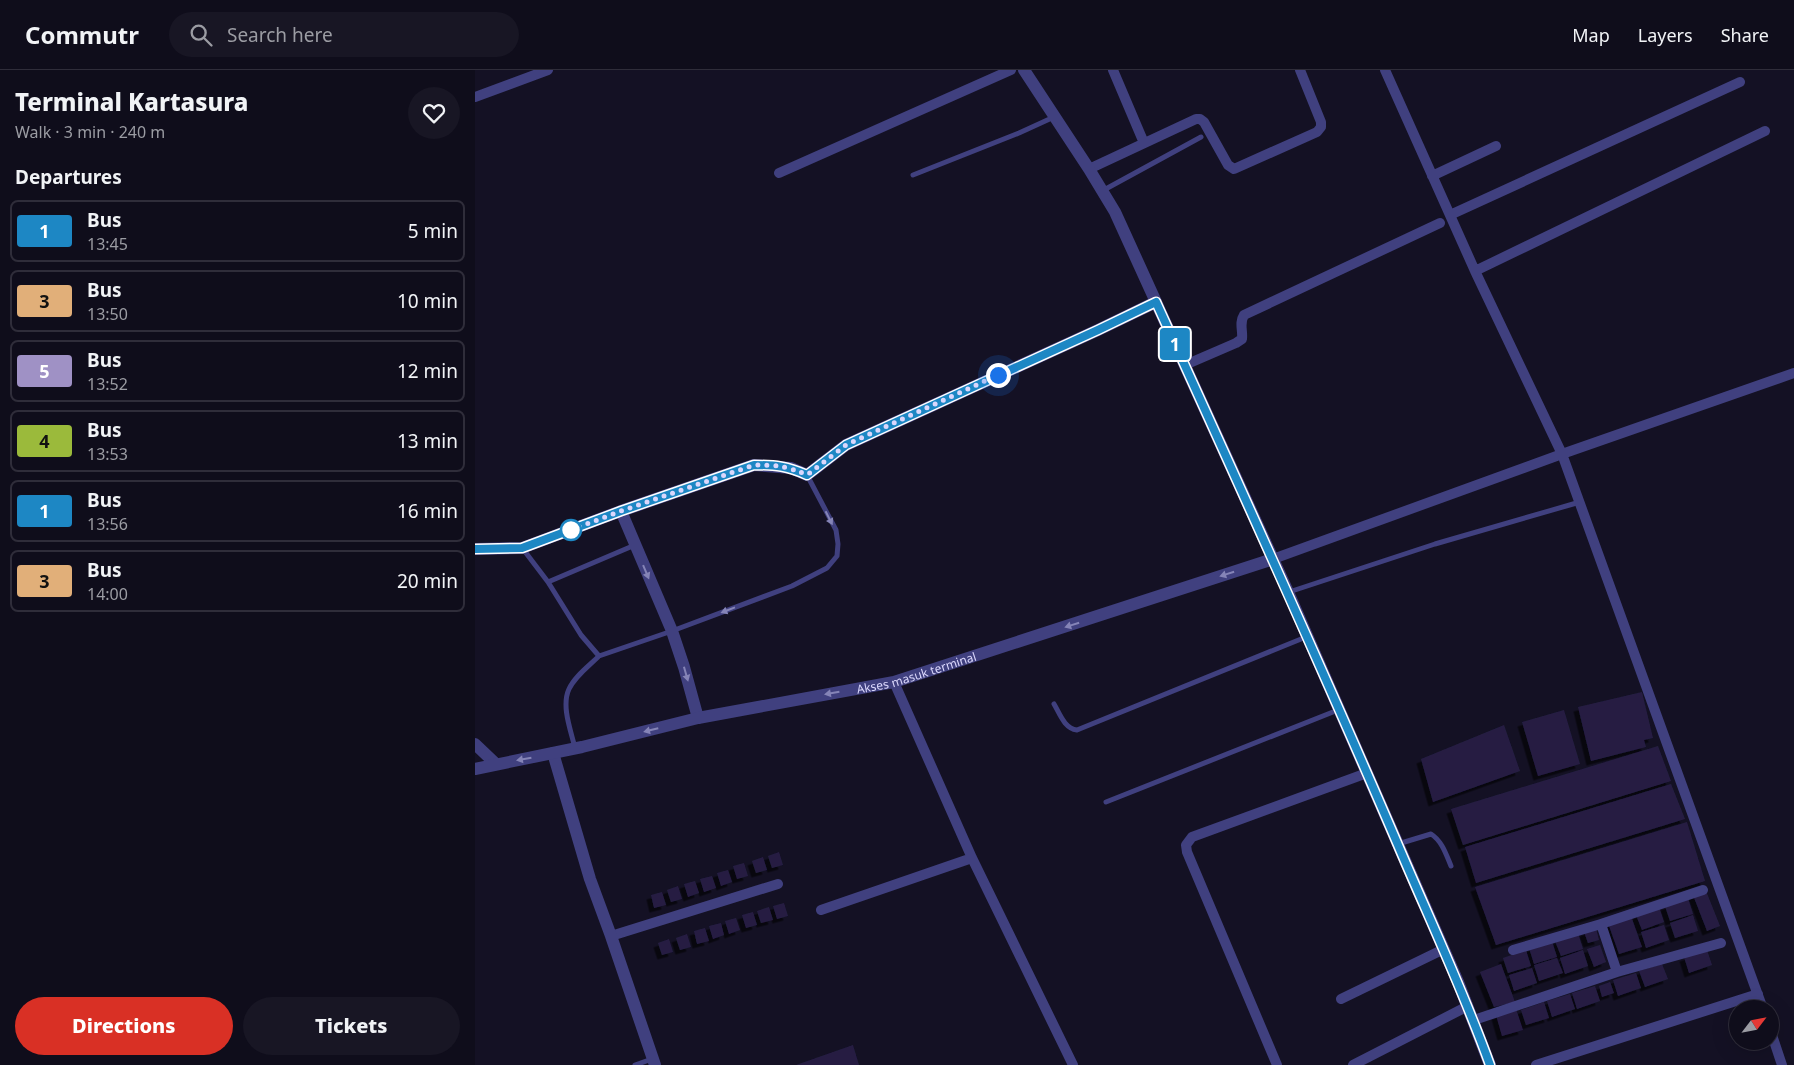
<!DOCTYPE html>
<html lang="en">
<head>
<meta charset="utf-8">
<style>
	body { margin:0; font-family:"Noto Sans",sans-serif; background:#181624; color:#f1f3f6; height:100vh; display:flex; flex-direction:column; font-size:19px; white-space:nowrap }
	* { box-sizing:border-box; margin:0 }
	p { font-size:16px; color:#9b9ca3 }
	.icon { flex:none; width:28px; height:28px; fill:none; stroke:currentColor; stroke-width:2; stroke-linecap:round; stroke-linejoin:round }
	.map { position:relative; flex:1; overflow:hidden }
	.sheet { display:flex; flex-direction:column; background:#0f0d1b; width:475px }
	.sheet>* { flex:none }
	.badge { padding:0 10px; border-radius:4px; font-size:18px; line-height:32px }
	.needle { width:32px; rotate:58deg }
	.tools { position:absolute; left:1254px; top:930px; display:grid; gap:10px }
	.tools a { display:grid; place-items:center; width:50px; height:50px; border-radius:50%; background:#0f0d1b; box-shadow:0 5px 20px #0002,0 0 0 1px #2f2d3a; font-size:25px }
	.you { position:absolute; width:25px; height:25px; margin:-12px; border:4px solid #fff; border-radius:50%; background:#1a73e8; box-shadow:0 0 0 8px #1a73e833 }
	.map>.badge { position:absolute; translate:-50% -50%; box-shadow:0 0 0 2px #fff }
	h2 { padding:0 15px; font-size:19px; line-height:45px }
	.round { display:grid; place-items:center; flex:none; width:52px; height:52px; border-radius:26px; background:#181624 }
	.head { display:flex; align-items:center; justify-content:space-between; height:85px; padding:0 15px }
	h1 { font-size:24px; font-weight:800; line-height:38px }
	.cta { display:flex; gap:10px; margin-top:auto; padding:10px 15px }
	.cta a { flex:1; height:58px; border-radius:30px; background:#d93025; color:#fff; font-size:20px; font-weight:800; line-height:58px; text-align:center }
	.cta a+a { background:#181624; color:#f1f3f6 }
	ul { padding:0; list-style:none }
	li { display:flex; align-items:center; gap:15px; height:62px; margin:0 10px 8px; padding:0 5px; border:2px solid #2f2d3a; border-radius:8px }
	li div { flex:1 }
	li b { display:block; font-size:19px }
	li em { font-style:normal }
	li .badge { min-width:55px; font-weight:700; text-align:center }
	header { display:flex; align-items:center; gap:30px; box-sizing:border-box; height:70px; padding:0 25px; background:#0f0d1b; border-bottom:1px solid #2f2d3a }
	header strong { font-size:24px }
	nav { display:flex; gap:28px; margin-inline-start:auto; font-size:18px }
	.search { width:350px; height:45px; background:#181624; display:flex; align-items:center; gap:12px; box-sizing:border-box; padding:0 18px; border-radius:28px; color:#9b9ca3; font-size:19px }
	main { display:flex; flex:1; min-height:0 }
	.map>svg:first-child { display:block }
</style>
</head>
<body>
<header>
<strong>Commutr</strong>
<div class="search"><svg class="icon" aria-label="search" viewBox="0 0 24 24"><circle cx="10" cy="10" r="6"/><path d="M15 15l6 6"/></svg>Search here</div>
<nav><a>Map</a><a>Layers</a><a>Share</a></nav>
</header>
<main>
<section class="sheet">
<div class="head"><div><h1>Terminal Kartasura</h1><p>Walk · 3 min · 240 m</p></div><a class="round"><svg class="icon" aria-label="heart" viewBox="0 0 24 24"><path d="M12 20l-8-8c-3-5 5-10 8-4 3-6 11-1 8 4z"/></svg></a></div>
<h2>Departures</h2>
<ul>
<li><span class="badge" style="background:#1d87c4;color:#fff">1</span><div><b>Bus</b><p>13:45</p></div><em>5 min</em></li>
<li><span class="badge" style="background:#e1af79;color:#111">3</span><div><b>Bus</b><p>13:50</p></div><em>10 min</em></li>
<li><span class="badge" style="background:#9f91c5;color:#fff">5</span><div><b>Bus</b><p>13:52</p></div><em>12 min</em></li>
<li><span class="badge" style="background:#9bba3b;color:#111">4</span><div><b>Bus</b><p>13:53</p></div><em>13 min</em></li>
<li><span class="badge" style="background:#1d87c4;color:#fff">1</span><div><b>Bus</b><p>13:56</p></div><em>16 min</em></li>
<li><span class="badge" style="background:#e1af79;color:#111">3</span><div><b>Bus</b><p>14:00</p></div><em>20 min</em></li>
</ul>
<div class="cta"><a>Directions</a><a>Tickets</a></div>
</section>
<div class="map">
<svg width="1319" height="995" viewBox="0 0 1319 995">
	<defs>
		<filter id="shadow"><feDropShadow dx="-4.5" dy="4.5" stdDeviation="0" flood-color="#0009"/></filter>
	</defs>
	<rect width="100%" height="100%" fill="#141124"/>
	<path fill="#251e43" filter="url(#shadow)" d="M 1167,622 L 1178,668 L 1169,670 L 1171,677 L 1116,691 L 1103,637 Z
		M 1089,640 L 1105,694 L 1063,706 L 1047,652 Z
		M 1029,655 L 1045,701 L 958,732 L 946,689 Z
		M 1183,676 L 1196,711 L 988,775 L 976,739 Z
		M 1196,714 L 1210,749 L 1001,813 L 990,777 Z
		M 1212,752 L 1230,811 L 1021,875 L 1000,817 Z
		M 304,782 L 308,795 L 297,798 L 293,786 Z
		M 288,787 L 292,800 L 281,803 L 277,791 Z
		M 269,793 L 273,806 L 262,809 L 258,796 Z
		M 253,800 L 257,812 L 246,816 L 242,803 Z
		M 237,806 L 241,818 L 229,822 L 225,809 Z
		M 220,811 L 224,823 L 213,827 L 209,814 Z
		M 203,816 L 207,829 L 196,832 L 192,820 Z
		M 1231,821 L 1245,856 L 1232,861 L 1218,825 Z
		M 187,822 L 191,835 L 179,838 L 176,825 Z
		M 1213,828 L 1218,844 L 1195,851 L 1190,836 Z
		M 309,833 L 313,846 L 302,849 L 298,836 Z
		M 294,837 L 298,850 L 286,853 L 282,841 Z
		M 1184,837 L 1189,852 L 1167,860 L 1161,845 Z
		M 278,842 L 282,855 L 271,858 L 267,845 Z
		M 1218,845 L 1223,861 L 1200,868 L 1195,853 Z
		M 1156,846 L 1167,877 L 1144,884 L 1133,853 Z
		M 261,848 L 265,860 L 254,864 L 250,851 Z
		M 246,853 L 249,865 L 238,869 L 234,856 Z
		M 1189,855 L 1194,870 L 1171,878 L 1166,862 Z
		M 230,858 L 234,871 L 222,874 L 219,861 Z
		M 1121,858 L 1124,870 L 1113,873 L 1109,862 Z
		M 1103,863 L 1108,879 L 1086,886 L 1080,871 Z
		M 212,864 L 216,877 L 205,880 L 201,868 Z
		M 194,869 L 198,882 L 187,885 L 183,873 Z
		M 1077,871 L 1082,887 L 1059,894 L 1054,878 Z
		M 1125,875 L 1131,892 L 1119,897 L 1112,879 Z
		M 1051,880 L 1056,896 L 1033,903 L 1028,888 Z
		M 1108,880 L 1113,896 L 1090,904 L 1085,888 Z
		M 1232,880 L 1237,895 L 1214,903 L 1209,887 Z
		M 1082,888 L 1088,903 L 1064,911 L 1059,895 Z
		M 1026,894 L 1040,932 L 1019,937 L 1005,902 Z
		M 1187,894 L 1193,909 L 1170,917 L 1164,901 Z
		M 1057,898 L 1062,913 L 1039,921 L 1034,905 Z
		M 1161,903 L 1166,918 L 1143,926 L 1138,910 Z
		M 1135,912 L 1139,923 L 1127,927 L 1124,916 Z
		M 1120,916 L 1125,931 L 1102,939 L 1097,923 Z
		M 1095,924 L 1100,939 L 1077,947 L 1072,931 Z
		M 1069,932 L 1074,948 L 1051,955 L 1046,940 Z
		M 1041,939 L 1048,960 L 1027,966 L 1021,945 Z
		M 378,975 L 384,995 L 321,995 Z"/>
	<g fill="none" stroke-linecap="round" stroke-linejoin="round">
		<path stroke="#40407f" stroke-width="5" d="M 438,105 L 544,63 L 579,47
			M 627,121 L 726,67
			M 48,479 L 73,512 L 106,565 L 124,586 L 197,561 L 317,516 L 352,498 L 362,486 L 363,474 L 361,460 L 332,405
			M 73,512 L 160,475
			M 814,522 L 960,474 L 1105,432
			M 579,634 C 585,644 589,658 602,660 L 831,567
			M 100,678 C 96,661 86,636 94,619 C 100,606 114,596 124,586
			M 631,732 L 863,640
			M 923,774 L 956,764 C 967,771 971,784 976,796
			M 160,995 L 177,989"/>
		<path stroke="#40407f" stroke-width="10" d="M 638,0 L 669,73
			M 910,0 L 1000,201 L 1087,384 L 1288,939
			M 0,27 L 73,0
			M 614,99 L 721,49 L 725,49 L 729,52 L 753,95 L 759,99 L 842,62 L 846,57 L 846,52 L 825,0
			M 304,103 L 536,0
			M 957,106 L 1021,76
			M 975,145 L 1265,12
			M 1000,201 L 1290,61
			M 710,295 L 761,273 L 767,269 C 768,260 764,253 769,245 L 965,153
			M 798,489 L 1087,384 L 1319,303
			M 419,612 L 497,788 L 598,995
			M 346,840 L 497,788
			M 1126,854 L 1142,902
			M 136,866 L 303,814
			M 1038,880 L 1126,854 L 1228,820
			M 866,929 L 969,879
			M 999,950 L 1142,902 L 1246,873
			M 1295,959 L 1307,995
			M 802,995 L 712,782 L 711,775 L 717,767 L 892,703
			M 878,995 L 993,936
			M 1061,995 L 1283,924"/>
		<g stroke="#40407f" stroke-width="12">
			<path d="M 549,0 L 614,99 L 640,142 L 813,522 L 983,912 L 1015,995"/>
			<path d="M 146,441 L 197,561 L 209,597 L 223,648"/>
			<path d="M 0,479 L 47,478 L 146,441 L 279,395 L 316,398 L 332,405 L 371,375 L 623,260 L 681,232"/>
			<path d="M 0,674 L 21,694"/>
			<path d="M 78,683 L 115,809 L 136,866 L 180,995"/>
			<path id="s1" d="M 0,699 L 107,677 L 223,648 L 419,612 L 798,489"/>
		</g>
	</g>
	<defs><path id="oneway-solid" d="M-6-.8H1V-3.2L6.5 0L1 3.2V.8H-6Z" transform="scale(1.25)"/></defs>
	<g fill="#8584b7">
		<use href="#oneway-solid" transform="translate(354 448) rotate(63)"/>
		<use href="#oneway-solid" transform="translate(171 502) rotate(67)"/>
		<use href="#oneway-solid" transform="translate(752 504) rotate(162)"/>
		<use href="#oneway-solid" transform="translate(253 540) rotate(159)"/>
		<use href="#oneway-solid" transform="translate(597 555) rotate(162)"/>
		<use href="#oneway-solid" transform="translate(211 604) rotate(74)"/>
		<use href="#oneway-solid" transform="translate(357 623) rotate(170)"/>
		<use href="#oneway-solid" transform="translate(176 660) rotate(166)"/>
		<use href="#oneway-solid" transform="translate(49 689) rotate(170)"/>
	</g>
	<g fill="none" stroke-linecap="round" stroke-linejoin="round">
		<g stroke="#fff" stroke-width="11">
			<path id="line" d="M 0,479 L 47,478 L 146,441 L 279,395 C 301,395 312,396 332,405 L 371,375 L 623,260 L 681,232 C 763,412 845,593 923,775 C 954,848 988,920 1015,995"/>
		</g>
		<use href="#line" stroke="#1d87c4" stroke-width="8"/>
		<path stroke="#dad7fc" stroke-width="5" stroke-dasharray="0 9" d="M 96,460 L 146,441 L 279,395 C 301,395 312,396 332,405 L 371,375 L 523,305"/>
	</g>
	<circle fill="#fff" stroke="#1d87c4" stroke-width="2.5" cx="96" cy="460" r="10"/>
	<g text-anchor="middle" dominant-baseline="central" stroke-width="4" stroke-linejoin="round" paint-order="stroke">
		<g font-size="12" fill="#dad7fc" stroke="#141124">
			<text stroke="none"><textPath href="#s1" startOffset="452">Akses masuk terminal</textPath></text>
		</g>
	</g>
</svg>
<div class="tools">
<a><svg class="needle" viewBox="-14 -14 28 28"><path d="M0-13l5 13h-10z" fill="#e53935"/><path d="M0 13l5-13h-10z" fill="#9b9ca3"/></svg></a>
</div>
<div class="you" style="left:523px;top:305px"></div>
<b class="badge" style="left:700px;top:274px;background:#1d87c4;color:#fff">1</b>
</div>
</main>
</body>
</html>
